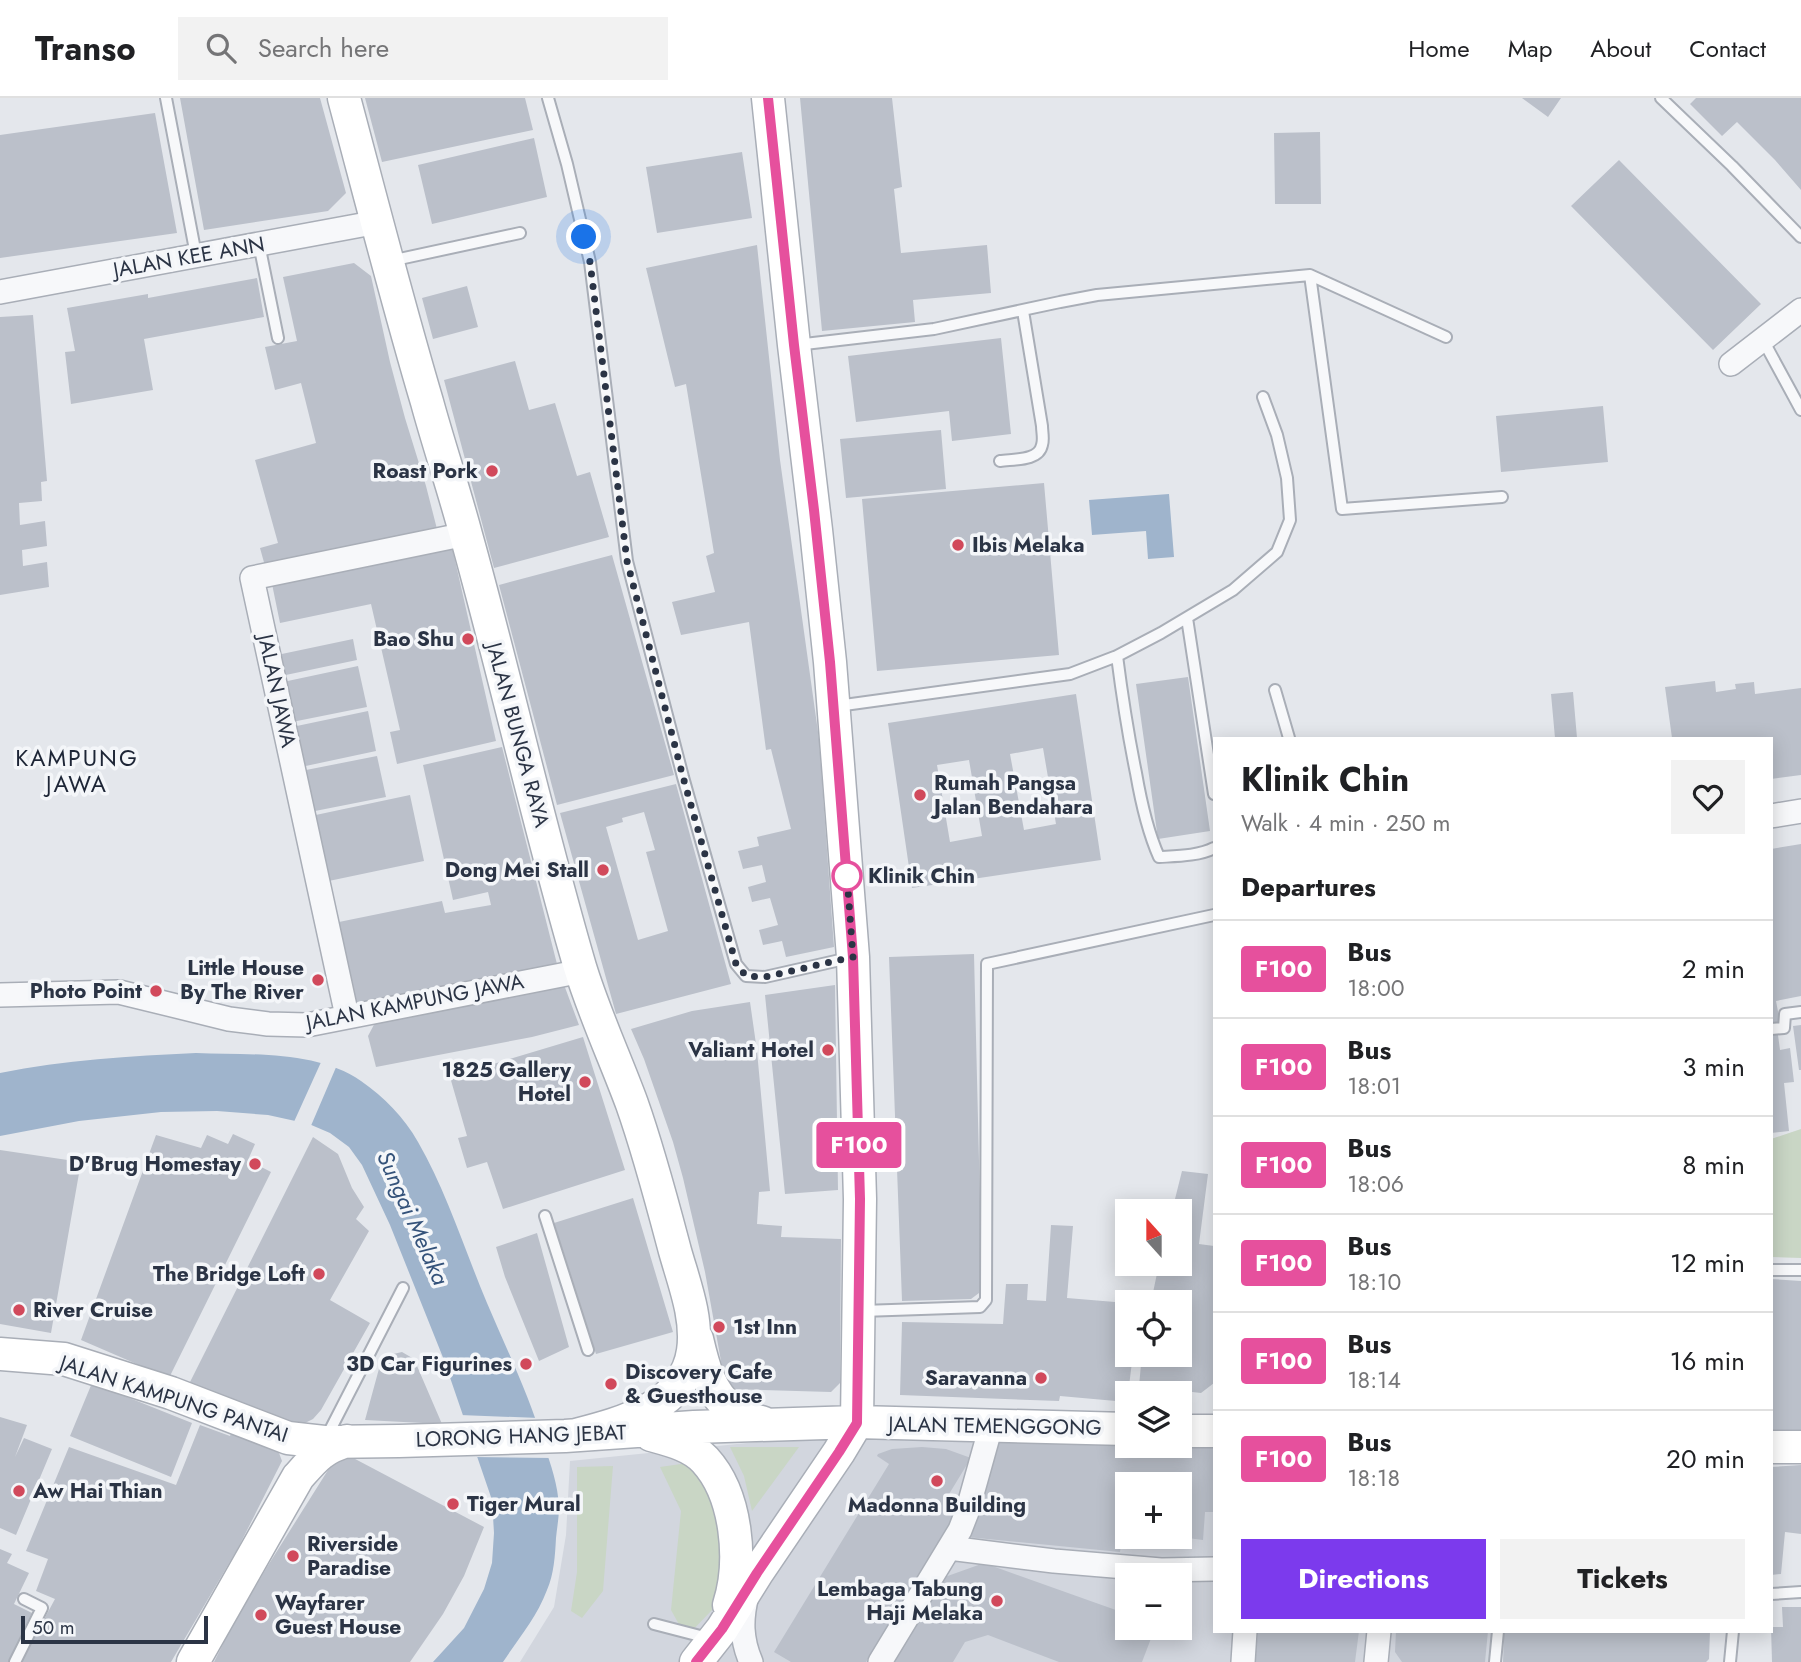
<!DOCTYPE html>
<html lang="en">
<head>
<meta charset="utf-8">
<style>
	body { margin:0; font-family:Jost,sans-serif; background:#f2f2f2; color:#202124; height:100vh; display:flex; flex-direction:column; font-size:26px; white-space:nowrap }
	* { box-sizing:border-box; margin:0 }
	p { font-size:23px; color:#757577 }
	.icon { flex:none; width:38px; height:38px; fill:none; stroke:currentColor; stroke-width:2; stroke-linecap:round; stroke-linejoin:round }
	.map { position:relative; flex:1; overflow:hidden }
	.panel { position:absolute; left:1213px; top:639px; width:560px; height:896px; display:flex; flex-direction:column; background:#fff; border-radius:0px; box-shadow:0 4px 18px #0003 }
	.panel>* { flex:none }
	.badge { padding:0 14px; border-radius:5px; font-size:24px; line-height:46px }
	.needle { width:46px; rotate:339deg }
	.tools { position:absolute; left:1115px; top:1101px; display:grid; gap:14px }
	.tools a { display:grid; place-items:center; width:77px; height:77px; border-radius:0px; background:#fff; box-shadow:0 4px 18px #0003; font-size:35px }
	.scale { position:absolute; left:21px; bottom:18px; width:187px; box-sizing:border-box; padding-left:7px; border:4px solid #2b3445; border-top:0; font-size:19px; line-height:24px; white-space:nowrap; color:#2b3445; -webkit-text-stroke:5px #f4f6f9; paint-order:stroke }
	.you { position:absolute; width:35px; height:35px; margin:-18px; border:5px solid #fff; border-radius:50%; background:#1a73e8; box-shadow:0 0 0 10px #1a73e833 }
	.map>.badge { position:absolute; translate:-50% -50%; box-shadow:0 0 0 4px #fff }
	h2 { padding:0 28px; font-size:26px; line-height:63px }
	.round { display:grid; place-items:center; flex:none; width:74px; height:74px; border-radius:0px; background:#f2f2f2 }
	.headline { display:flex; align-items:center; justify-content:space-between; height:119px; padding:0 28px }
	h1 { font-size:33px; font-weight:700; line-height:52px }
	.primary-button { display:flex; gap:14px; margin-top:auto; padding:14px 28px }
	.primary-button a { flex:1; height:80px; border-radius:0px; background:#7c3aed; color:#fff; font-size:28px; font-weight:700; line-height:80px; text-align:center }
	.primary-button a+a { background:#f2f2f2; color:#202124 }
	ul { padding:0; list-style:none }
	li { display:flex; align-items:center; gap:21px; height:98px; padding:0 28px; border-top:2px solid #e0e0e0 }
	li div { flex:1 }
	li b { display:block; font-size:26px }
	li em { font-style:normal }
	li .badge { min-width:77px; font-weight:700; text-align:center }
	header { display:flex; align-items:center; gap:42px; box-sizing:border-box; height:98px; padding:0 35px; background:#fff; border-bottom:2px solid #e0e0e0 }
	header strong { font-size:33px }
	nav { display:flex; gap:38px; margin-inline-start:auto; font-size:24px }
	.search { width:490px; height:63px; background:#f2f2f2; display:flex; align-items:center; gap:18px; box-sizing:border-box; padding:0 24px; border-radius:0px; color:#757577; font-size:26px }
	.map>svg:first-child { display:block }
</style>
</head>
<body>
<header>
<strong>Transo</strong>
<div class="search"><svg class="icon" aria-label="search" viewBox="0 0 24 24"><circle cx="10" cy="10" r="6"/><path d="M15 15l6 6"/></svg>Search here</div>
<nav><a>Home</a><a>Map</a><a>About</a><a>Contact</a></nav>
</header>
<div class="map">
<svg width="1801" height="1564" viewBox="0 0 1801 1564">
	<rect width="100%" height="100%" fill="#e4e7ec"/>
	<path fill="#d2d6de" fill-rule="evenodd" d="M 806,1339 L 1214,1352 L 1214,1533 L 1501,1533 L 1500,1564 L 520,1564 L 554,1509 L 566,1437 L 570,1363 ZM 1127,1386 L 1180,1386 L 1180,1438 L 1127,1438 ZM 1127,1477 L 1180,1477 L 1180,1530 L 1127,1530 Z"/>
	<path fill="#c9d6c5" d="M 1801,1031 L 1801,1160 L 1771,1159 L 1771,1041 Z
		M 730,1349 L 799,1349 L 752,1413 L 744,1378 Z
		M 695,1364 L 713,1390 L 720,1432 L 721,1480 L 715,1509 L 686,1539 L 671,1512 L 681,1413 L 660,1369 Z
		M 613,1368 L 603,1493 L 582,1520 L 571,1513 L 577,1474 L 577,1369 Z"/>
	<path fill="#9fb4cc" d="M 1169,396 L 1174,459 L 1148,461 L 1146,433 L 1092,437 L 1089,402 Z
		M 196,955 C 247,957 317,952 361,983 C 384,999 404,1019 418,1044 C 446,1092 465,1153 487,1205 C 507,1252 529,1297 544,1347 C 551,1367 558,1387 559,1409 C 559,1419 557,1430 556,1440 C 555,1458 554,1476 547,1492 C 537,1519 518,1541 503,1564 L 433,1564 L 464,1530 L 484,1491 L 492,1465 L 494,1435 L 492,1402 L 444,1262 L 390,1127 L 362,1067 L 349,1049 L 330,1035 L 309,1026 L 268,1017 L 217,1013 L 161,1014 L 79,1023 L 0,1038 L 0,975 C 64,962 131,958 196,955 Z"/>
	<path fill="#e4e7ec" d="M 322,962 L 337,967 L 310,1030 L 293,1026 Z
		M 460,1317 L 539,1320 L 552,1360 L 475,1359 Z"/>
	<path fill="#bbc0ca" fill-rule="evenodd" d="M 180,0 L 320,0 L 346,95 L 328,113 L 204,132 Z
		M 365,0 L 525,0 L 533,32 L 382,64 Z
		M 800,0 L 892,0 L 902,89 L 894,91 L 901,155 L 987,147 L 991,195 L 913,202 L 915,224 L 822,233 Z
		M 1522,0 L 1561,0 L 1548,19 Z
		M 1696,0 L 1801,0 L 1801,92 L 1775,62 L 1737,24 L 1722,38 L 1690,6 Z
		M 155,15 L 177,135 L 0,160 L 0,37 Z
		M 1320,34 L 1321,106 L 1275,106 L 1274,35 Z
		M 534,40 L 547,99 L 432,126 L 418,67 Z
		M 742,54 L 752,120 L 657,135 L 646,69 Z
		M 1619,62 L 1761,206 L 1713,252 L 1571,108 Z
		M 757,147 L 780,362 L 819,641 L 834,849 L 786,859 L 782,843 L 763,847 L 759,832 L 778,827 L 770,800 L 752,804 L 748,789 L 766,784 L 762,767 L 743,771 L 738,753 L 759,748 L 757,739 L 791,731 L 771,651 L 766,652 L 749,524 L 681,537 L 672,504 L 715,494 L 706,458 L 714,455 L 686,286 L 675,289 L 646,170 Z
		M 354,165 L 371,178 L 390,264 L 405,320 L 426,388 L 437,431 L 265,468 L 260,450 L 278,445 L 255,362 L 316,345 L 301,285 L 275,292 L 265,249 L 297,243 L 283,179 Z
		M 257,180 L 264,219 L 144,241 L 153,292 L 71,306 L 65,254 L 75,253 L 67,210 L 148,196 L 148,200 Z
		M 467,188 L 478,229 L 433,241 L 422,200 Z
		M 33,217 L 47,383 L 41,384 L 42,403 L 19,405 L 20,427 L 45,423 L 47,448 L 22,452 L 23,468 L 47,464 L 49,489 L 0,497 L 0,219 Z
		M 1001,240 L 1011,336 L 952,343 L 949,313 L 856,324 L 848,258 Z
		M 515,263 L 529,312 L 555,305 L 577,378 L 590,374 L 609,439 L 494,470 L 444,282 Z
		M 1603,308 L 1608,364 L 1501,374 L 1496,318 Z
		M 941,332 L 946,391 L 846,400 L 840,341 Z
		M 1044,385 L 1059,557 L 877,573 L 862,401 Z
		M 452,449 L 496,643 L 397,666 L 390,634 L 400,632 L 371,506 L 280,525 L 272,486 Z
		M 612,457 L 674,677 L 557,707 L 499,487 Z
		M 353,541 L 357,562 L 281,578 L 277,557 Z
		M 358,568 L 367,609 L 292,624 L 283,584 Z
		M 1188,579 L 1210,733 L 1158,741 L 1136,586 Z
		M 1715,583 L 1716,594 L 1736,591 L 1735,586 L 1754,584 L 1755,596 L 1801,590 L 1801,677 L 1771,681 L 1771,640 L 1672,640 L 1665,589 Z
		M 1573,594 L 1577,640 L 1555,640 L 1551,596 Z
		M 1076,596 L 1101,762 L 912,790 L 888,625 ZM 1043,650 L 1056,726 L 1024,732 L 1010,656 ZM 969,662 L 982,738 L 950,744 L 937,667 Z
		M 368,613 L 376,653 L 301,669 L 292,629 Z
		M 502,649 L 558,870 L 364,908 L 349,899 L 334,825 L 442,803 L 445,815 L 491,807 L 488,794 L 453,802 L 423,667 Z
		M 377,658 L 386,699 L 310,714 L 301,673 Z
		M 676,686 L 731,886 L 616,916 L 560,715 ZM 644,714 L 655,752 L 646,754 L 668,833 L 638,842 L 606,729 L 623,724 L 622,720 Z
		M 410,697 L 424,763 L 324,784 L 311,718 Z
		M 1801,746 L 1801,898 L 1776,903 L 1780,924 L 1771,925 L 1771,751 Z
		M 974,856 L 982,1187 L 979,1195 L 971,1201 L 902,1203 L 889,859 Z
		M 563,884 L 579,927 L 532,939 L 376,969 L 368,938 L 377,921 Z
		M 835,887 L 838,1092 L 785,1096 L 765,897 Z
		M 750,904 L 757,953 L 770,1093 L 759,1094 L 757,1126 L 782,1128 L 781,1139 L 841,1141 L 840,1285 L 831,1294 L 726,1291 L 705,1174 L 683,1080 L 673,1044 L 644,961 L 631,931 L 692,913 Z
		M 1801,927 L 1801,972 L 1799,972 L 1793,928 Z
		M 1771,937 L 1778,937 L 1780,952 L 1790,950 L 1794,984 L 1784,985 L 1789,1033 L 1771,1035 Z
		M 583,939 L 625,1072 L 503,1111 L 487,1064 L 467,1070 L 458,1040 L 467,1038 L 450,979 Z
		M 233,1036 L 255,1046 L 248,1062 L 271,1074 L 169,1280 L 81,1242 L 156,1037 L 201,1050 L 207,1037 L 228,1046 Z
		M 313,1039 L 338,1056 L 352,1090 L 364,1109 L 356,1121 L 369,1133 L 330,1202 L 370,1225 L 321,1312 L 313,1321 L 303,1326 L 290,1325 L 189,1286 Z
		M 0,1052 L 81,1064 L 51,1235 L 0,1226 Z
		M 1182,1073 L 1208,1076 L 1199,1146 L 1214,1148 L 1214,1285 L 1201,1295 L 1139,1288 L 1142,1256 L 1180,1256 L 1180,1204 L 1151,1204 L 1159,1166 L 1180,1166 L 1180,1113 L 1172,1113 Z
		M 633,1100 L 673,1234 L 596,1256 L 554,1125 Z
		M 1051,1127 L 1073,1128 L 1067,1200 L 1127,1205 L 1127,1256 L 1133,1256 L 1127,1304 L 1060,1298 L 1059,1303 L 900,1297 L 902,1224 L 1003,1226 L 1006,1186 L 1028,1186 L 1027,1202 L 1046,1203 Z
		M 537,1135 L 569,1249 L 539,1263 L 505,1179 L 496,1149 Z
		M 1771,1181 L 1801,1183 L 1801,1332 L 1771,1334 Z
		M 402,1254 L 414,1261 L 442,1326 L 365,1322 L 380,1267 L 389,1257 Z
		M 92,1285 L 192,1325 L 171,1379 L 70,1338 Z
		M 0,1319 L 27,1327 L 15,1359 L 24,1340 L 52,1351 L 16,1437 L 0,1430 Z
		M 200,1327 L 230,1338 L 233,1331 L 276,1347 L 282,1363 L 238,1450 L 171,1564 L 21,1564 L 55,1501 L 36,1493 L 48,1461 L 26,1453 L 69,1349 L 176,1387 Z
		M 995,1341 L 1127,1342 L 1127,1348 L 1214,1348 L 1214,1414 L 1205,1414 L 1203,1442 L 1180,1439 L 1180,1386 L 1127,1386 L 1127,1435 L 1123,1434 L 1120,1454 L 967,1439 Z
		M 922,1349 L 946,1351 L 971,1360 L 946,1401 L 960,1409 L 866,1564 L 791,1564 L 774,1554 L 889,1366 L 877,1358 L 878,1356 L 892,1351 Z
		M 340,1353 L 484,1429 L 464,1478 L 443,1516 L 410,1564 L 214,1564 L 230,1532 L 267,1469 Z
		M 1801,1367 L 1801,1436 L 1785,1434 L 1781,1476 L 1771,1477 L 1771,1369 Z
		M 0,1451 L 12,1456 L 7,1465 L 29,1475 L 14,1506 L 32,1515 L 8,1564 L 0,1564 Z
		M 984,1465 L 1127,1516 L 1127,1530 L 1155,1530 L 1142,1564 L 1059,1564 L 988,1537 L 965,1544 L 953,1564 L 893,1564 L 942,1480 Z
		M 1782,1509 L 1801,1509 L 1801,1564 L 1772,1564 L 1771,1529 L 1783,1529 Z
		M 1258,1533 L 1359,1533 L 1355,1564 L 1255,1564 Z
		M 1396,1533 L 1488,1533 L 1485,1564 L 1402,1564 L 1395,1554 Z
		M 1504,1533 L 1635,1534 L 1635,1533 L 1665,1533 L 1684,1534 L 1684,1533 L 1710,1533 L 1709,1561 L 1706,1564 L 1503,1564 Z"/>
	<g fill="none" stroke-linecap="round" stroke-linejoin="round">
		<g stroke="#a9aeb7" stroke-width="14">
			<path id="lane" d="M 166,0 L 196,157
				M 548,0 L 567,66 L 590,164 L 627,463 L 683,679 L 736,866 L 746,878 L 765,879 L 849,860
				M 1661,0 L 1732,68 L 1801,139
				M 259,146 L 278,240
				M 390,163 L 520,135
				M 1310,177 L 1446,239
				M 1763,242 L 1801,312
				M 796,247 L 934,231 L 1060,204 L 1097,197 L 1310,177 L 1342,411 L 1502,399
				M 1000,363 C 1014,361 1039,363 1042,347 C 1044,341 1042,334 1042,328 L 1023,213
				M 1187,520 L 1214,696
				M 1117,558 C 1122,597 1128,636 1136,675 C 1141,704 1147,732 1159,759 C 1176,758 1199,758 1214,750
				M 1275,592 L 1289,640
				M 837,608 L 1070,576 L 1117,558 L 1161,535 L 1233,492 L 1277,454 L 1290,422 L 1287,380 L 1277,337 L 1263,299
				M 1771,931 L 1784,930 L 1785,916 L 1801,914
				M 545,1118 L 588,1252
				M 1771,1172 L 1801,1172
				M 862,1213 L 980,1209 L 986,1202 L 987,866 L 1214,817
				M 326,1340 L 403,1190
				M 1771,1496 L 1801,1494
				M 654,1526 L 708,1540
				M 15,1564 L 42,1510 L 24,1501
				M 1495,1564 L 1498,1533
				M 1730,1564 L 1733,1533"/>
		</g>
		<g stroke="#a9aeb7" stroke-width="26">
			<path id="street" d="M 0,194 L 378,124
				M 1731,266 L 1801,212
				M 1771,718 L 1801,713
				M 0,897 L 119,894 L 229,921 L 268,926 L 307,927 L 582,873
				M 347,918 L 252,480 L 466,436
				M 949,1450 L 1054,1463 L 1161,1472 L 1214,1471
				M 747,1497 C 741,1521 741,1541 751,1564
				M 880,1564 L 960,1432 L 967,1414 L 991,1328
				M 1243,1564 L 1245,1533
				M 1376,1564 L 1379,1533"/>
		</g>
		<g stroke="#a9aeb7" stroke-width="35">
			<path id="secondary" d="M 344,0 C 371,101 397,203 427,304 C 439,348 454,392 466,437 C 506,580 538,726 580,869 C 594,915 615,960 632,1006 C 649,1054 662,1104 675,1153 C 684,1185 698,1220 693,1253 C 685,1309 622,1325 576,1337
				M 768,0 L 794,247 L 816,432 L 830,564 L 853,859 L 860,1101 L 857,1324
				M 697,1241 C 703,1267 710,1296 733,1313 C 742,1320 754,1322 764,1325
				M 0,1256 L 64,1261 L 171,1295 L 288,1340 L 324,1344 L 399,1343 L 565,1338 L 694,1329 L 857,1324 L 1127,1331
				M 1180,1333 L 1214,1333
				M 651,1337 C 669,1342 691,1347 705,1362 C 737,1397 743,1463 729,1507
				M 1771,1349 L 1801,1349
				M 193,1564 L 298,1379 C 314,1361 322,1350 347,1343
				M 696,1564 L 722,1531 L 757,1475 L 839,1354 L 857,1324"/>
		</g>
		<use href="#lane" stroke="#f7f8fa" stroke-width="10"/>
		<use href="#street" stroke="#f7f8fa" stroke-width="23"/>
		<use href="#secondary" stroke="#fff" stroke-width="32"/>
	</g>
	<g fill="none" stroke-linecap="round" stroke-linejoin="round">
		<g stroke="#fff" stroke-width="16">
			<path id="line" d="M 696,1564 L 722,1531 L 757,1475 L 839,1354 L 857,1325 L 860,1101 L 853,859 L 830,564 L 814,412 L 794,247 L 768,0"/>
		</g>
		<use href="#line" stroke="#e6509d" stroke-width="10"/>
		<path stroke="#2b3445" stroke-width="7" stroke-dasharray="0 12.6" d="M 584,139 L 590,164 L 627,463 L 683,679 L 736,866 L 746,878 L 765,879 L 853,859 L 847,778"/>
	</g>
	<g fill="#d1495b" stroke="#f4f6f9" stroke-width="2.5">
		<circle cx="492" cy="373" r="7"/>
		<circle cx="958" cy="447" r="7"/>
		<circle cx="468" cy="541" r="7"/>
		<circle cx="920" cy="697" r="7"/>
		<circle cx="603" cy="772" r="7"/>
		<circle cx="318" cy="882" r="7"/>
		<circle cx="156" cy="893" r="7"/>
		<circle cx="828" cy="952" r="7"/>
		<circle cx="585" cy="984" r="7"/>
		<circle cx="255" cy="1066" r="7"/>
		<circle cx="319" cy="1176" r="7"/>
		<circle cx="19" cy="1212" r="7"/>
		<circle cx="719" cy="1229" r="7"/>
		<circle cx="526" cy="1266" r="7"/>
		<circle cx="1041" cy="1280" r="7"/>
		<circle cx="611" cy="1286" r="7"/>
		<circle cx="937" cy="1383" r="7"/>
		<circle cx="19" cy="1393" r="7"/>
		<circle cx="453" cy="1406" r="7"/>
		<circle cx="293" cy="1458" r="7"/>
		<circle cx="997" cy="1503" r="7"/>
		<circle cx="261" cy="1517" r="7"/>
	</g>
	<circle fill="#fff" stroke="#e6509d" stroke-width="3.5" cx="847" cy="778" r="14"/>
	<g text-anchor="middle" dominant-baseline="central" stroke-width="7" stroke-linejoin="round" paint-order="stroke">
		<g font-size="21" fill="#2b3445" stroke="#f4f6f9">
			<text transform="translate(189 159) rotate(-10)">JALAN KEE ANN</text>
			<text transform="translate(277 593) rotate(78)">JALAN JAWA</text>
			<text transform="translate(518 637) rotate(75)">JALAN BUNGA RAYA</text>
			<text transform="translate(415 904) rotate(-11)">JALAN KAMPUNG JAWA</text>
			<text transform="translate(174 1301) rotate(18)">JALAN KAMPUNG PANTAI</text>
			<text transform="translate(995 1328) rotate(1)">JALAN TEMENGGONG</text>
			<text transform="translate(521 1338) rotate(-2)">LORONG HANG JEBAT</text>
		</g>
		<g font-size="21" font-weight="bold" fill="#2b3445" stroke="#f4f6f9" text-anchor="end">
			<text x="478" y="373">Roast Pork</text>
			<text x="972" y="447" text-anchor="start">Ibis Melaka</text>
			<text x="454" y="541">Bao Shu</text>
			<text x="934" y="685" text-anchor="start">Rumah Pangsa<tspan x="934" dy="24">Jalan Bendahara</tspan></text>
			<text x="589" y="772">Dong Mei Stall</text>
			<text x="304" y="870">Little House<tspan x="304" dy="24">By The River</tspan></text>
			<text x="142" y="893">Photo Point</text>
			<text x="814" y="952">Valiant Hotel</text>
			<text x="571" y="972">1825 Gallery<tspan x="571" dy="24">Hotel</tspan></text>
			<text x="241" y="1066">D'Brug Homestay</text>
			<text x="305" y="1176">The Bridge Loft</text>
			<text x="33" y="1212" text-anchor="start">River Cruise</text>
			<text x="733" y="1229" text-anchor="start">1st Inn</text>
			<text x="512" y="1266">3D Car Figurines</text>
			<text x="625" y="1274" text-anchor="start">Discovery Cafe<tspan x="625" dy="24">&amp; Guesthouse</tspan></text>
			<text x="1027" y="1280">Saravanna</text>
			<text x="33" y="1393" text-anchor="start">Aw Hai Thian</text>
			<text x="467" y="1406" text-anchor="start">Tiger Mural</text>
			<text x="937" y="1407" text-anchor="middle">Madonna Building</text>
			<text x="307" y="1446" text-anchor="start">Riverside<tspan x="307" dy="24">Paradise</tspan></text>
			<text x="983" y="1491">Lembaga Tabung<tspan x="983" dy="24">Haji Melaka</tspan></text>
			<text x="275" y="1505" text-anchor="start">Wayfarer<tspan x="275" dy="24">Guest House</tspan></text>
		</g>
		<g font-size="21" font-weight="bold" fill="#2b3445" stroke="#f4f6f9" text-anchor="start">
			<text x="868" y="778">Klinik Chin</text>
		</g>
		<g font-size="23" letter-spacing="2" fill="#1d2536" stroke="#f4f6f9">
			<text x="77" y="660">KAMPUNG<tspan x="77" dy="26">JAWA</tspan></text>
		</g>
		<g font-size="23" font-style="italic" fill="#34527a" stroke="#f4f6f9">
			<text transform="translate(413 1120) rotate(66)">Sungai Melaka</text>
		</g>
	</g>
</svg>
<div class="tools">
<a><svg class="needle" viewBox="-14 -14 28 28"><path d="M0-13l5 13h-10z" fill="#e53935"/><path d="M0 13l5-13h-10z" fill="#757577"/></svg></a>
<a><svg class="icon" aria-label="locate" viewBox="0 0 24 24"><circle cx="12" cy="12" r="6"/><path d="M12 2v4M12 18v4M2 12h4M18 12h4"/></svg></a>
<a><svg class="icon" aria-label="layers" viewBox="0 0 24 24"><path d="M12 4l9 5-9 5-9-5zM3 14l9 5 9-5"/></svg></a>
<a>+</a>
<a>−</a>
</div>
<div class="scale">50 m</div>
<div class="you" style="left:584px;top:139px"></div>
<b class="badge" style="left:859px;top:1047px;background:#e6509d;color:#fff">F100</b>
<section class="panel">
<div class="headline"><div><h1>Klinik Chin</h1><p>Walk · 4 min · 250 m</p></div><a class="round"><svg class="icon" aria-label="heart" viewBox="0 0 24 24"><path d="M12 20l-8-8c-3-5 5-10 8-4 3-6 11-1 8 4z"/></svg></a></div>
<h2>Departures</h2>
<ul>
<li><span class="badge" style="background:#e6509d;color:#fff">F100</span><div><b>Bus</b><p>18:00</p></div><em>2 min</em></li>
<li><span class="badge" style="background:#e6509d;color:#fff">F100</span><div><b>Bus</b><p>18:01</p></div><em>3 min</em></li>
<li><span class="badge" style="background:#e6509d;color:#fff">F100</span><div><b>Bus</b><p>18:06</p></div><em>8 min</em></li>
<li><span class="badge" style="background:#e6509d;color:#fff">F100</span><div><b>Bus</b><p>18:10</p></div><em>12 min</em></li>
<li><span class="badge" style="background:#e6509d;color:#fff">F100</span><div><b>Bus</b><p>18:14</p></div><em>16 min</em></li>
<li><span class="badge" style="background:#e6509d;color:#fff">F100</span><div><b>Bus</b><p>18:18</p></div><em>20 min</em></li>
</ul>
<div class="primary-button"><a>Directions</a><a>Tickets</a></div>
</section>
</div>
</body>
</html>
